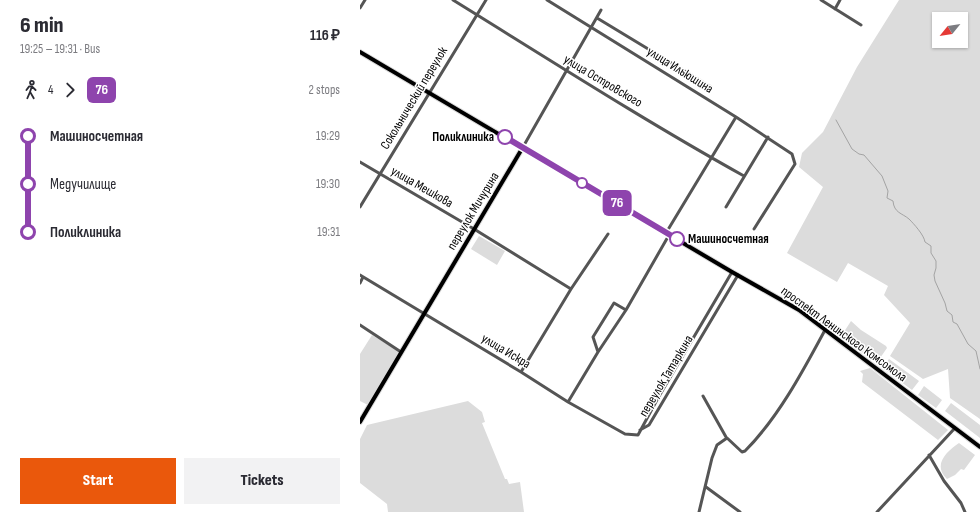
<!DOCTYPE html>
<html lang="en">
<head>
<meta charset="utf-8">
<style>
	body { margin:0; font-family:"Sofia Sans Condensed",sans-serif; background:#f2f2f3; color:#2b2b33; height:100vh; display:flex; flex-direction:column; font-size:15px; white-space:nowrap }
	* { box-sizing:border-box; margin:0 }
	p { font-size:13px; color:#7c7c81 }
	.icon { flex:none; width:22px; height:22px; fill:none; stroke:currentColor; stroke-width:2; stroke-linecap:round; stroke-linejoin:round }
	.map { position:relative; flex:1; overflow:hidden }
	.details { display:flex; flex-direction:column; background:#fff; width:360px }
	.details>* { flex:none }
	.badge { padding:0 8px; border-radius:6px; font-size:14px; line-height:26px }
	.needle { width:26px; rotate:240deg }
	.buttons { position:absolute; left:572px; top:12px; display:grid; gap:8px }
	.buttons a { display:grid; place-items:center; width:36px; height:36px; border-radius:0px; background:#fff; box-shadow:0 1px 3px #0004; font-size:20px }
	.map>.badge { position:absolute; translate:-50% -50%; box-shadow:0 0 0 2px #fff }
	.legs { display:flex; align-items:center; gap:6px; height:44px; padding:0 20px; font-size:13px }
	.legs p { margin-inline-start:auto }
	.summary { display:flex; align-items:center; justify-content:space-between; height:68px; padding:0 20px }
	h1 { font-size:22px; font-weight:800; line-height:30px }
	.button { display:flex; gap:8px; margin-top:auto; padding:8px 20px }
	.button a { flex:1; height:46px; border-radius:0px; background:#ea580c; color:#fff; font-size:16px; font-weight:800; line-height:46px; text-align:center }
	.button a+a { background:#f2f2f3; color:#2b2b33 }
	ul { padding:0 20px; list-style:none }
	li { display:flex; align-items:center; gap:14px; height:48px; font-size:15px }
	li i { display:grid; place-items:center; width:6px; height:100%; margin:0 5px; background:currentColor }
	li i::after { content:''; width:10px; height:10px; margin:-5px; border:3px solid; border-radius:50%; background:#fff }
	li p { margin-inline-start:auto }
	li:first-child i { background:linear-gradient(#0000 50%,currentColor 0) }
	li:last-child i { background:linear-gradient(currentColor 50%,#0000 0) }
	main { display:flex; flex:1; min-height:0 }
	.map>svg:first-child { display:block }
</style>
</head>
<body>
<main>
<section class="details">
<div class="summary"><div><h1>6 min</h1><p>19:25 – 19:31 · Bus</p></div><b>116 ₽</b></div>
<div class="legs"><svg class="icon" aria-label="walk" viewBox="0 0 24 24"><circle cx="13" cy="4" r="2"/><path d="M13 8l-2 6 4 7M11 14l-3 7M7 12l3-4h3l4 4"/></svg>4<svg class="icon" aria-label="forward" viewBox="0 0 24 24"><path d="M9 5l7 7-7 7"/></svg><b class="badge" style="background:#8e44ad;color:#fff">76</b><p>2 stops</p></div>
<ul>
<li><i style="color:#8e44ad"></i><b>Машиносчетная</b><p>19:29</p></li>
<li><i style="color:#8e44ad"></i><span>Медучилище</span><p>19:30</p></li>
<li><i style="color:#8e44ad"></i><b>Поликлиника</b><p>19:31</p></li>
</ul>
<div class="button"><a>Start</a><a>Tickets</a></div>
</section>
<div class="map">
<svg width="620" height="512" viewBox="0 0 620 512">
	<rect width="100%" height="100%" fill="#fff"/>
	<path fill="#dcdcdc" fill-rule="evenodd" d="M 539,0 L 620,0 L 620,419 L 590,398 L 588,369 L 563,379 L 530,356 L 550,323 L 524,295 L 528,286 L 488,263 L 477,282 L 427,253 L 463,187 L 439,167 L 442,153 L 463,132 L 497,67 ZM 579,19 L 601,19 L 601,41 L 579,41 Z
		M 119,236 L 145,251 L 137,265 L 111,249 Z
		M 491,321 L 501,330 L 526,346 L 527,348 L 518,361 L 513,361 L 482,337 L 482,335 Z
		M 12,335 L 40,352 L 8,405 L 0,401 L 0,354 Z
		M 529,359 L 559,381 L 552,390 L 522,368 Z
		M 510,368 L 588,430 L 578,440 L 502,382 L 503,374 L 500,371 Z
		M 564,386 L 582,400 L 576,408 L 558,395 Z
		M 108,401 L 122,412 L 125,422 L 122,423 L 145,479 L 147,479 L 149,484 L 160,482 L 164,512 L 28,512 L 27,504 L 0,483 L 0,439 L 7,425 Z
		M 591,403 L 620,425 L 620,438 L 585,411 Z
		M 599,443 L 615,455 L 604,470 L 601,469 L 595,475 L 587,479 C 572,465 587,451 599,443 Z"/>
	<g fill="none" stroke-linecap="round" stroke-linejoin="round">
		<path stroke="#a3a3a3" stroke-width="1" d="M 476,120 L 492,149 L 499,154 L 504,155 L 522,176 L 528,191 L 527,198 L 533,201 C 534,213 542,213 549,219 C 554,224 564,235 565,242 L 571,246 L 571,253 L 576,261 L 576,268 L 574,275 L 575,281 L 585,303 L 587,311 L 592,315 L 593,322 L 597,324 L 608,344 L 616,351 L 620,369"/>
		<g stroke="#dbdbdb" stroke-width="6">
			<path id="major" d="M 0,52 L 372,272 L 439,310 L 620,447
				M 0,422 L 163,147"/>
		</g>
		<path stroke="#555" stroke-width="3" d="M 93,0 C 190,60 285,121 384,176
			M 187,0 L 376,117 L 432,154 L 435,164 L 394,229
			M 461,0 L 501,25
			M 0,8 L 5,0
			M 475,9 L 480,0
			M 237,18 L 351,87
			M 163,147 L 241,10
			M 0,162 L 114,229 L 211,289 L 161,372
			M 0,207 L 126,0
			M 366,207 L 408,137
			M 306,233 L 376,117
			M 0,275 L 161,372 L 208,402 L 265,434 L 278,435 L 298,398 L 372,272
			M 0,283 L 3,277
			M 211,289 L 248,234
			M 0,325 L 41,352
			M 238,352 L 266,310
			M 343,396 L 366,437 L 382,452 L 385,451 C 418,418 443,371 465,330
			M 208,402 L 238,352 L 233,337 L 254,303 L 266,310 L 309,235
			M 280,430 L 289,425 L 378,275
			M 569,455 L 584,481 L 601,503 L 605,512
			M 346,487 L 380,512
			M 339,512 L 352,458 L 357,445 L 367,438
			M 517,512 L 595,428"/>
		<use href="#major" stroke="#000" stroke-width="4"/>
	</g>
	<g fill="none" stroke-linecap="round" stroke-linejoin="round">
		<g stroke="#fff" stroke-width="9">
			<path id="line-1" d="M 145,137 L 317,239"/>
		</g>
		<use href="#line-1" stroke="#8e44ad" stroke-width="6"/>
	</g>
	<g fill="#fff" stroke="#8e44ad" stroke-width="2">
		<circle cx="145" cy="137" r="7"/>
		<circle cx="222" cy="183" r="5"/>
		<circle cx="317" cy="239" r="7"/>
	</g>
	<g text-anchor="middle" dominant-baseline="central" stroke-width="3" stroke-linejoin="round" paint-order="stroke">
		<g font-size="13" fill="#000" stroke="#fff">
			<text transform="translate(320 70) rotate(32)">улица Ильюшина</text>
			<text transform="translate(243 81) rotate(31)">улица Островского</text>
			<text transform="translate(54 98) rotate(-59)">Сокольнический переулок</text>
			<text transform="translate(62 187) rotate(30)">улица Мешкова</text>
			<text transform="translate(113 211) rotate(-59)">переулок Мичурина</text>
			<text transform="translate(484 334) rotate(36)">проспект Ленинского Комсомола</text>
			<text transform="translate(146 351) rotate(31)">улица Искра</text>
			<text transform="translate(306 376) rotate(-59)">переулок Татаркина</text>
		</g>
		<g font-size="13" font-weight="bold" fill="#000" stroke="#fff" text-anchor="end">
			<text x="134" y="137">Поликлиника</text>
			<text x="328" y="239" text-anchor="start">Машиносчетная</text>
		</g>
	</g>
</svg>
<div class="buttons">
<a><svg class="needle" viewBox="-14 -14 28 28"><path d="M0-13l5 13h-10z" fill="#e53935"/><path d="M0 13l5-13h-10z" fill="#7c7c81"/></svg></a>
</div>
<b class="badge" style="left:257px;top:203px;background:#8e44ad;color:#fff">76</b>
</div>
</main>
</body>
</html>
